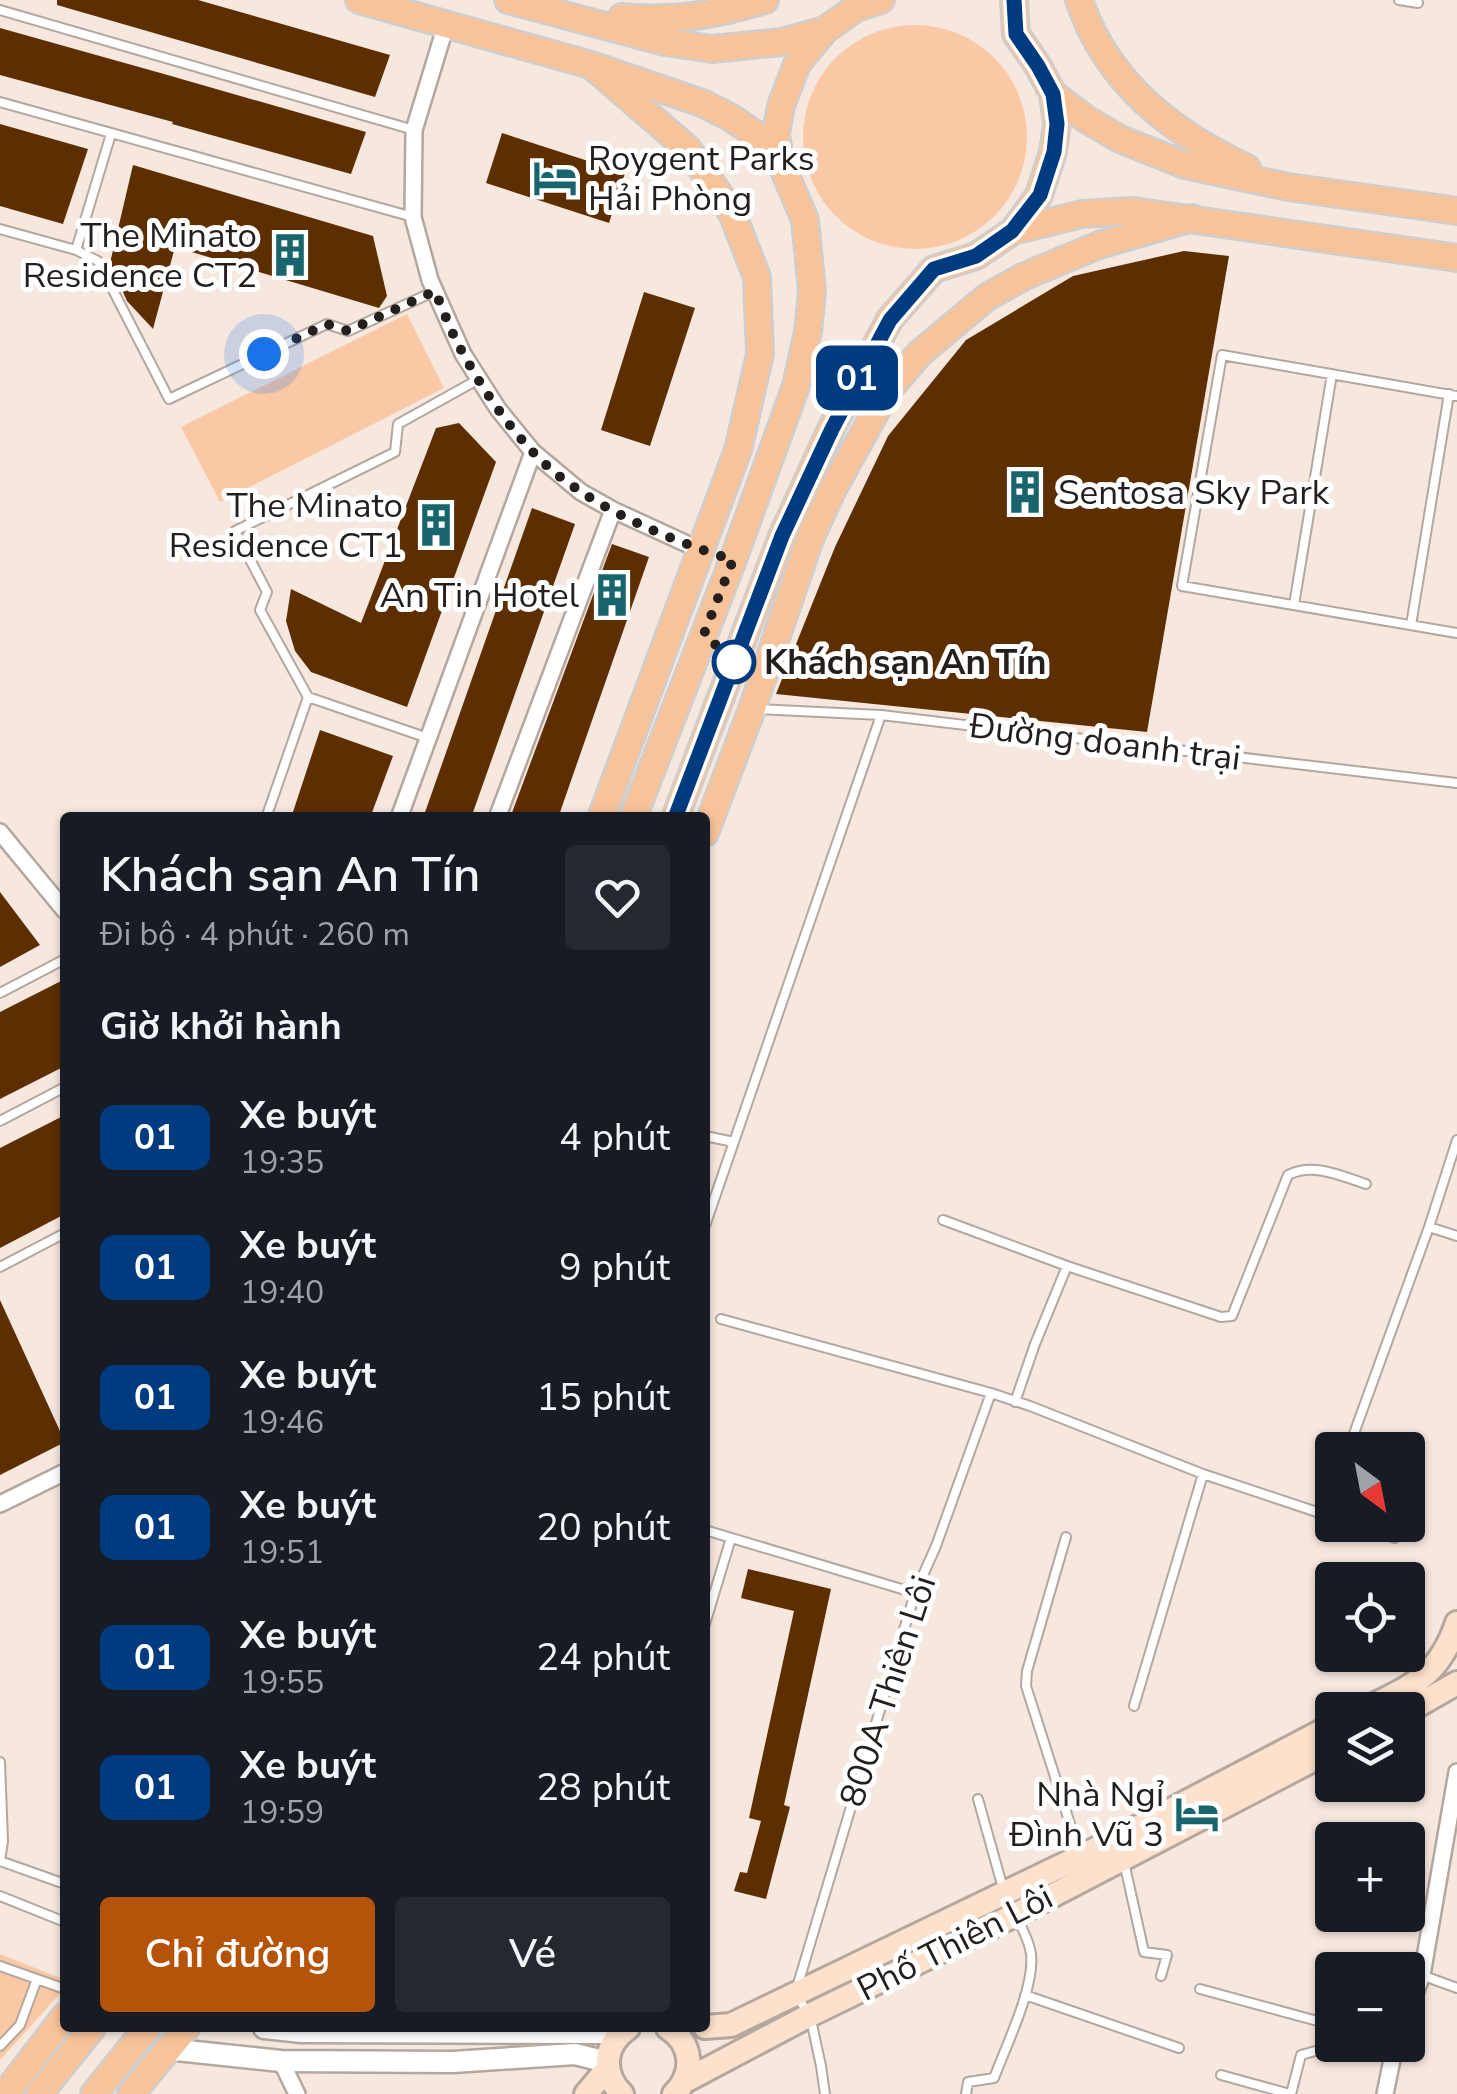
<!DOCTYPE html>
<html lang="vi">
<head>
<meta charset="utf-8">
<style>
	body { margin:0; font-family:"Nunito Sans",sans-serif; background:#242831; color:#f1f3f6; height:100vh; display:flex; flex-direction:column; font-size:38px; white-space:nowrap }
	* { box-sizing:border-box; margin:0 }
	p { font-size:32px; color:#9ea1a6 }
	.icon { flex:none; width:55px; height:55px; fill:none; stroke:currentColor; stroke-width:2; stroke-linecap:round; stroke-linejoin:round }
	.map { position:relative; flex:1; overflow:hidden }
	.panel { position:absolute; left:60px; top:812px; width:650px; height:1220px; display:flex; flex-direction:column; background:#171b24; border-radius:10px; box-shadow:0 2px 8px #0004 }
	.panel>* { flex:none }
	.badge { padding:0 20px; border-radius:15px; font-size:35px; line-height:65px }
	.needle { width:65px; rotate:148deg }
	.buttons { position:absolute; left:1315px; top:1432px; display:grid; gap:20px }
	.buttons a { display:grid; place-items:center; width:110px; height:110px; border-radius:10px; background:#171b24; box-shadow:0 2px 8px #0004; font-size:50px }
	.you { position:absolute; width:50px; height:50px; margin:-25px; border:8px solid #fff; border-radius:50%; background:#1a73e8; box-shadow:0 0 0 15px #1a73e833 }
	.map>.badge { position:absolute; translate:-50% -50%; box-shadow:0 0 0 5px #fff }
	h2 { padding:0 40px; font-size:38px; line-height:90px }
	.round { display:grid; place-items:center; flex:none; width:105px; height:105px; border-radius:10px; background:#242831 }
	.summary { display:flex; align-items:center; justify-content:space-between; height:170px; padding:0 40px }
	h1 { font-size:48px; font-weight:600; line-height:75px }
	.action { display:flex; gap:20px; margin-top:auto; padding:20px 40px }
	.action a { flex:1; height:115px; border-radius:10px; background:#b45309; color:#fff; font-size:40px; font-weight:600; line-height:115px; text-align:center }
	.action a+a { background:#242831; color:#f1f3f6 }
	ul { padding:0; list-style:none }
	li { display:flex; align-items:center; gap:30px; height:130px; padding:0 40px }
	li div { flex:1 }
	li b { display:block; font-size:38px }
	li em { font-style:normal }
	li .badge { min-width:110px; font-weight:700; text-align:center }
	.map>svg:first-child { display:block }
</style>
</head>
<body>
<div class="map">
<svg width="1457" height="2094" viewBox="0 0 1457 2094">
	<rect width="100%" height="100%" fill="#f7e8df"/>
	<path fill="#fbc8a5" d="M803 137a112 112 0 1 1 224 0a112 112 0 1 1-224 0Z
		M 407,314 L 444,388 L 220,502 L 181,427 Z
		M 0,1954 L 65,1980 L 65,1988 L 0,2060 Z"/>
	<path fill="#5d2e00" d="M 57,0 L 198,0 L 390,55 L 375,97 L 57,5 Z
		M 0,28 L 164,74 L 366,132 L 351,174 L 172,124 L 173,122 L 0,75 Z
		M 0,124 L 88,149 L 63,224 L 0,206 Z
		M 502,133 L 625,173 L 609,223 L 486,183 Z
		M 133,165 L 373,236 L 387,296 L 379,308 L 175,247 L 153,329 L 127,301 L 110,263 Z
		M 1184,251 L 1229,256 L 1147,732 L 776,694 L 835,547 L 888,436 L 966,340 L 1073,276 Z
		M 644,292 L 695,308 L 650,446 L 601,430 Z
		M 459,423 L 496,462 L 407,707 L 311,672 L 295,651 L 286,621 L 291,589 L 361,623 L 436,428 Z
		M 532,508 L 575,524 L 471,818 L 423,818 Z
		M 612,544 L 649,557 L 558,818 L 510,818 Z
		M 320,730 L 393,756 L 370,818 L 291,818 Z
		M 0,892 L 40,945 L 0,967 Z
		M 65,979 L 65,1066 L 0,1099 L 0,1012 Z
		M 65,1115 L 65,1214 L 0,1248 L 0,1148 Z
		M 0,1300 L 65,1442 L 0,1475 Z
		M 748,1569 L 831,1589 L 784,1805 L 790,1807 L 766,1899 L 734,1891 L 740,1872 L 747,1873 L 761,1821 L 749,1818 L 794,1611 L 741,1598 Z"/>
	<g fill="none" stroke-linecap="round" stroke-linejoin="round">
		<g stroke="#b4a79e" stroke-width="12">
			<path id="service" d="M 1399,0 L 1418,3
				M 0,10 L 414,130
				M 0,102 L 413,217
				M 0,229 L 76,250 L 111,134
				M 76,250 L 98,261 L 169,399 L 327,324 L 348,331 L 433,292
				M 1457,396 L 1222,355 L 1182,586 L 1457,633
				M 1294,605 L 1332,374
				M 1411,625 L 1449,394
				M 308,697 L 260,610 L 267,592 L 235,531 L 395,452 L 398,424 L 479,379
				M 756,709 L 881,715 L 1457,783
				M 266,818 L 308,697 L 428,738
				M 0,993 L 65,959
				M 0,1121 L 65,1087
				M 705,1136 L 734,1142
				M 943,1220 L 1067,1266 L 1221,1317 L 1232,1316 L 1288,1175 C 1313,1162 1341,1176 1366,1184
				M 705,1226 L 881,715
				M 1429,1227 L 1457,1236
				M 0,1267 L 65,1233
				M 721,1319 L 991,1393 L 1030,1406 L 1203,1474 L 1332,1517
				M 1015,1402 L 1035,1344 L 1067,1266
				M 1348,1450 L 1429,1227 L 1457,1140
				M 1325,1514 L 1332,1493
				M 1357,1525 L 1395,1538
				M 705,1530 L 915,1593
				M 1066,1537 L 1027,1671 L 1026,1686 L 1079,1852
				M 705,1624 L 731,1538
				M 1134,1706 L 1203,1474
				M 0,1762 L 3,1841 L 0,1861 L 65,1884
				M 978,1799 L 1004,1892
				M 1124,1862 L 1144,1952 L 1167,1955 L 1161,1976
				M 0,1896 L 65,1922
				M 0,1966 L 65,1989
				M 1424,1976 L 1457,1988
				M 1200,1989 L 1332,2025
				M 1025,1995 L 1179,2048
				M 0,2046 L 20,2025 L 37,1979
				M 1221,2075 L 1290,2094
				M 825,2094 L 821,2066 L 810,2015 L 795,1994 L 915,1593 L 936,1546 L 991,1393
				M 966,2094 L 968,2082 L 994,2078 C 1006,2046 1035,1987 1031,1954 C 1029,1940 1022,1928 1016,1916
				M 1291,2094 L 1301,2055 L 1337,2045"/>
		</g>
		<g stroke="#b4a79e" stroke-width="20">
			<path id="minor" d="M 446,25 L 414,130 L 413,217 L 430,280 L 463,354 L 498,409 L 533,452 L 581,492 L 613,510 L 700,550
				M 399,818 L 533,452
				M 497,818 L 613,510
				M 0,832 L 65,911
				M 0,1504 L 65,1472
				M 1408,2012 L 1422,1975 L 1457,1772
				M 281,2061 L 297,2094
				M 1385,2094 L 1395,2045"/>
		</g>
		<g stroke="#b4a79e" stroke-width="25">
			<path id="tertiary" d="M 264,2028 L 302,2032 L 621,2033
				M 167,2049 L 281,2061 L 453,2062 L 575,2054 L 607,2062"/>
		</g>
		<g stroke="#b4a79e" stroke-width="28">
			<path id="secondary" d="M 1364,1710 C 1412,1685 1438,1678 1457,1623
				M 1408,1711 L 1457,1683
				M 705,2027 L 731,2025 L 1098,1848 L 1332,1726
				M 668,2028 C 693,2044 695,2073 674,2094
				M 685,2081 L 810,2015 L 1015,1915 L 1332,1750
				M 586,2094 L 608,2068
				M 622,2094 C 601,2073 604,2044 628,2028"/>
		</g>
		<g stroke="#cfcecd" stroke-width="30">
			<path id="primary" d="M 359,0 L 591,65 L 702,103 L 730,117 L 755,134 L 780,161
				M 508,0 L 665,42 L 712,49 L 782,42 L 825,30
				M 1079,0 C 1107,83 1171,132 1247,168
				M 622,17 C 673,22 715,15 765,0
				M 591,65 L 688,149 L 732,213 L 757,277 L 760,354 L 738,450 L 601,818
				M 1053,94 L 1086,119 L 1120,139 L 1185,165 L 1288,187 L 1457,211
				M 1013,231 L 1082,214 L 1133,211 L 1457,258
				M 633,818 L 733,560 L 796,386 L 808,332 L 812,291 L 805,220 L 780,161 L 776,133 L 781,106 L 797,64 L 825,30 L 856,8 L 881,0
				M 675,818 L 782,536 L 831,429 L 890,319 L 934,269 L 976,256 L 1013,231 L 1039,195 L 1053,152 L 1057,124 L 1053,94 L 1038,66 L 1016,34 L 1014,0
				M 705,833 L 752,709 L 810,539 L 833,489 L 886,393 L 919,354 L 987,297 L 1025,276 L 1099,245 L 1192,218
				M 5,2094 L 65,2016
				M 39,2094 L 92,2028
				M 94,2094 L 147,2028
				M 131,2094 L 186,2028"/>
		</g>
		<use href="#service" stroke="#fff" stroke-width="8"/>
		<use href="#minor" stroke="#fff" stroke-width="15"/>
		<use href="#tertiary" stroke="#fff" stroke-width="20"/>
		<use href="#secondary" stroke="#fce1cc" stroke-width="22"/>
		<use href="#primary" stroke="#f9c39a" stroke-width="25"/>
	</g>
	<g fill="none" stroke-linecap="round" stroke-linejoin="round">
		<g stroke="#fff" stroke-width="22">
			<path id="line" d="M 675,818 L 782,536 L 832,429 L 890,320 L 934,269 L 976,256 L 1012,231 L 1040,195 L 1054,152 L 1057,124 L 1053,94 L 1038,66 L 1016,34 L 1014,0"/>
		</g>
		<use href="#line" stroke="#003b80" stroke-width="15"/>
		<path stroke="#241f1c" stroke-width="10" stroke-dasharray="0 18" d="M 264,354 L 327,324 L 348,331 L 435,291 C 444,312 452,335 464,355 C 482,388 505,422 531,450 C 579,503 666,539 733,560 L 704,634 L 734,662"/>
	</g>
	<defs>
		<g id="hotel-bare" transform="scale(3.45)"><path d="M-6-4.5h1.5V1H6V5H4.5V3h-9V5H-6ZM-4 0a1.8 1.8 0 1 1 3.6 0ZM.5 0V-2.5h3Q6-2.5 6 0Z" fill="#18656e" stroke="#fff" stroke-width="2.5" paint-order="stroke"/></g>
		<g id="building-bare" transform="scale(3.45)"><path d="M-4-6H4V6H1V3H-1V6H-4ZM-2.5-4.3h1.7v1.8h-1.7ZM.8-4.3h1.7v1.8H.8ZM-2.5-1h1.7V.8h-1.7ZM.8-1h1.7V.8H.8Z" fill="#18656e" stroke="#fff" stroke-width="2.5" paint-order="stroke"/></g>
	</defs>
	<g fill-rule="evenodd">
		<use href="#hotel-bare" x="555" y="178"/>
		<use href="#building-bare" x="290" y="255"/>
		<use href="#building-bare" x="1025" y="492"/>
		<use href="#building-bare" x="436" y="525"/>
		<use href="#building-bare" x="612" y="595"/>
		<use href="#hotel-bare" x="1197" y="1814"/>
	</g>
	<circle fill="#fff" stroke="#003b80" stroke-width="5" cx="734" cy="662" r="20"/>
	<g text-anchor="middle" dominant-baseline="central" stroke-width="10" stroke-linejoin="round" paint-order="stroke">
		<g font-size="35" fill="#241f1c" stroke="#fff" text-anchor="end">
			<text x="588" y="158" text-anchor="start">Roygent Parks<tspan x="588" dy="40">Hải Phòng</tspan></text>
			<text x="257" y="235">The Minato<tspan x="257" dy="40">Residence CT2</tspan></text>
			<text x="1058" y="492" text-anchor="start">Sentosa Sky Park</text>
			<text x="403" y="505">The Minato<tspan x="403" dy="40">Residence CT1</tspan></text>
			<text x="579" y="595">An Tin Hotel</text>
			<text x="1164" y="1794">Nhà Ngỉ<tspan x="1164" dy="40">Đình Vũ 3</tspan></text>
		</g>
		<g font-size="35" font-weight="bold" fill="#241f1c" stroke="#fff" text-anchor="start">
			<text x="764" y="662">Khách sạn An Tín</text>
		</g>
		<g font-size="35" fill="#241f1c" stroke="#fff">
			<text transform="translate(1105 742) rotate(7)">Đường doanh trại</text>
			<text transform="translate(888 1691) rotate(-72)">800A Thiên Lôi</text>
			<text transform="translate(955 1943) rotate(-27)">Phố Thiên Lôi</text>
		</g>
	</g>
</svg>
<div class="buttons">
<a><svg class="needle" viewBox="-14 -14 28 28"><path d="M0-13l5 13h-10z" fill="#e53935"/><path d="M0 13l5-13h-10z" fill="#9ea1a6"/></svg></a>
<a><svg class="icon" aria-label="locate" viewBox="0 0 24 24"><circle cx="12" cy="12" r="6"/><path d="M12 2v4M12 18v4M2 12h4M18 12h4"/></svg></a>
<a><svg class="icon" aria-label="layers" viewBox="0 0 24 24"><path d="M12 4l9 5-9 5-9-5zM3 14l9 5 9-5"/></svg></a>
<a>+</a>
<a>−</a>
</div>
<div class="you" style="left:264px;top:354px"></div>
<b class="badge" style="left:857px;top:378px;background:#003b80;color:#fff">01</b>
<section class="panel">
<div class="summary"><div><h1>Khách sạn An Tín</h1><p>Đi bộ · 4 phút · 260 m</p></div><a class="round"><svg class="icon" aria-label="heart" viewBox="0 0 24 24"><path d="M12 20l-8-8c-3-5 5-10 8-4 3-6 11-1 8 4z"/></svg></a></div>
<h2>Giờ khởi hành</h2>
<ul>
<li><span class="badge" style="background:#003b80;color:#fff">01</span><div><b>Xe buýt</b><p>19:35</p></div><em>4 phút</em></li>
<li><span class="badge" style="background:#003b80;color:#fff">01</span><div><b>Xe buýt</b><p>19:40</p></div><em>9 phút</em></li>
<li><span class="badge" style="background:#003b80;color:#fff">01</span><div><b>Xe buýt</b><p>19:46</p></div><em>15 phút</em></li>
<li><span class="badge" style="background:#003b80;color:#fff">01</span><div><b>Xe buýt</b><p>19:51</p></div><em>20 phút</em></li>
<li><span class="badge" style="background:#003b80;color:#fff">01</span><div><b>Xe buýt</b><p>19:55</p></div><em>24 phút</em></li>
<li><span class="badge" style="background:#003b80;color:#fff">01</span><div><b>Xe buýt</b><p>19:59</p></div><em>28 phút</em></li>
</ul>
<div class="action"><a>Chỉ đường</a><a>Vé</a></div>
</section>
</div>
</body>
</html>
